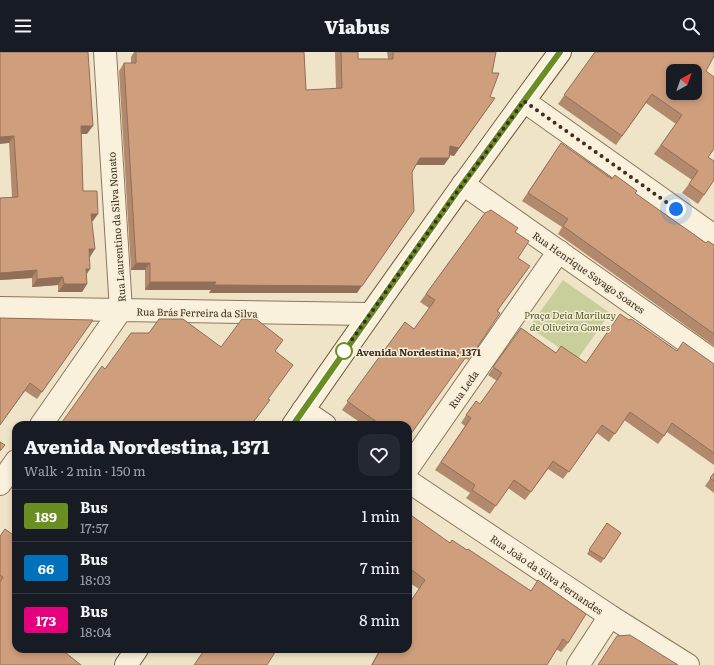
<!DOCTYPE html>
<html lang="en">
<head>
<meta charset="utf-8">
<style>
	body { margin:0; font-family:Literata,serif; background:#242831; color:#f1f3f6; height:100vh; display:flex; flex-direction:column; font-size:15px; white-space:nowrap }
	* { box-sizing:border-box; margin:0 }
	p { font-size:13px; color:#9ea1a6 }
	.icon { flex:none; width:22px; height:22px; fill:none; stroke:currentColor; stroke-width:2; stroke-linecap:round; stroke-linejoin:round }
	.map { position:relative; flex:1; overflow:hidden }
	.side { position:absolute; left:12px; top:369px; width:400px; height:232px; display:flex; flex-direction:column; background:#171b24; border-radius:12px; box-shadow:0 2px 6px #0003 }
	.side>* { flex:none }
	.badge { padding:0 8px; border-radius:3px; font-size:14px; line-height:26px }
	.needle { width:26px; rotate:40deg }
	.tools { position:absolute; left:666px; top:12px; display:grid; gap:8px }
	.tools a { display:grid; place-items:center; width:36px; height:36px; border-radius:8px; background:#171b24; box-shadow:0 2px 6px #0003; font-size:20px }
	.you { position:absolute; width:20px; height:20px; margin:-10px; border:3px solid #fff; border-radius:50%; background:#1a73e8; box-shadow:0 0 0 6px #1a73e833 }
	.map>.badge { position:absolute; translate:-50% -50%; box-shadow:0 0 0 2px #fff }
	.round { display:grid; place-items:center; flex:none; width:42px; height:42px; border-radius:12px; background:#242831 }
	.head { display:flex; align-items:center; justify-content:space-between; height:68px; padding:0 12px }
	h1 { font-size:19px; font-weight:800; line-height:30px }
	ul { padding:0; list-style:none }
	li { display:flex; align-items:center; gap:12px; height:52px; padding:0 12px; border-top:1px solid #363941 }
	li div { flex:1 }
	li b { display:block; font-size:15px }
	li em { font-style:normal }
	li .badge { min-width:44px; font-weight:700; text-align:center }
	header { display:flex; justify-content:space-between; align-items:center; height:52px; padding:0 12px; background:#171b24; font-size:18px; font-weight:800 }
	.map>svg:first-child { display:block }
</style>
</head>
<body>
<header><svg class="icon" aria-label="menu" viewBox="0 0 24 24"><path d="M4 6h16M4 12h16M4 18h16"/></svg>Viabus<svg class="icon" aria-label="search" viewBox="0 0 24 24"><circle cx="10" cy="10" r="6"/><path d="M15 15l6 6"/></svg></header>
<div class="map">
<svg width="714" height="613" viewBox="0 0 714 613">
	<rect width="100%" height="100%" fill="#f0e4c8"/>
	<path fill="#c9cf9b" d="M 563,228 L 610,261 L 577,308 L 529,275 Z"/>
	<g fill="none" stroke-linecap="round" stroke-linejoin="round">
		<g stroke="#8d765c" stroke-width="24">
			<path id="minor" d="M 524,49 L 714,184
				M 463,132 L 714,309
				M 0,256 L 369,262
				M 303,358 L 325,373
				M 41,373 L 121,258 L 105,0
				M 408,416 L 559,199
				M 408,429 L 610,564 L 688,613
				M 0,432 L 16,409
				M 578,613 L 610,564"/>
		</g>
		<g stroke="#6f573f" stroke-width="24">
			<path id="secondary" d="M 293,373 C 380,247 469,123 560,0
				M 126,613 L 137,597"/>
		</g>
		<use href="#minor" stroke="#faf1dc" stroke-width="22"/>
		<use href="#secondary" stroke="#faf1dc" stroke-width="22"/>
	</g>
	<path fill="#b2896c" d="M 0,0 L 87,82 L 81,82 L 83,139 L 93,169 L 92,169 L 90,205 L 86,223 L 87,232 L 82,240 L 58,240 L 58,233 L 32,235 L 32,226 L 0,228 L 0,146 L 12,145 L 9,91 Z
		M 134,0 L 304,0 L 306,38 L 336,37 L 335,0 L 358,0 L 358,7 L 388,7 L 387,0 L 496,0 L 454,104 L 450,103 L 449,106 L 444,113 L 416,113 L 412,120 L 357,241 L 209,241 L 211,238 L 145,238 L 145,218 L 131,218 L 119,19 L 124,11 L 131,11 L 131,5 Z
		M 595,0 L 706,19 L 708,105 L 714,128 L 698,152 L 682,141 L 692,128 L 654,102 L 676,72 L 646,51 L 616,93 L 558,52 Z
		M 561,91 L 706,191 L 714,193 L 714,294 L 558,182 L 562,175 L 522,149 Z
		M 485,161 L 515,180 L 518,206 L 498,260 L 500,261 L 468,308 L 465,306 L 408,373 L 364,373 L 342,358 L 405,270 L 414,277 L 429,256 L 420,250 Z
		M 0,266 L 93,268 L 37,347 L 25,339 L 5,366 Z
		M 521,276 L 556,301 L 586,311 L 677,299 L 714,312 L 714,413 L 667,380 L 658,392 L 624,368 L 609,390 L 597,381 L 563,427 L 548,417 L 525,448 L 508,436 L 490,462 L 466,446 L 470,441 L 435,418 L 465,374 L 461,371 L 470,357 L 480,352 L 497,329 L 488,323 Z
		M 714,421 L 714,441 L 705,434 Z
		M 408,461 L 568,591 L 561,600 L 556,597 L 547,613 L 371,613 L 380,597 L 408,597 L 419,537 L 408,530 Z
		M 607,471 L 621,481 L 601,511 L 587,502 Z
		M 0,484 L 16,597 L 0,613 Z"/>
	<path fill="#916f58" d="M 495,46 L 454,104 L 445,102 L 450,94 Z
		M 81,74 L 93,74 L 87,82 L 76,82 Z
		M 14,84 L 9,91 L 0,92 L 0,85 Z
		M 420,106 L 449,106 L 444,113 L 415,113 Z
		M 414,159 L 357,241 L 209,241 L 211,238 L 145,238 L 150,230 Z
		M 91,162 L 98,162 L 93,169 L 86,169 Z
		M 89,197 L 95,197 L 90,205 Z
		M 136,211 L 150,211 L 145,218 L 131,218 Z
		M 86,217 L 90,217 L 85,225 Z
		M 37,218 L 32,226 L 0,228 L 0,221 Z
		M 63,225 L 58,233 L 32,235 L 37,227 Z
		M 64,232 L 87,232 L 82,240 L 58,240 Z"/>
	<path fill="#cf9f7d" stroke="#916f58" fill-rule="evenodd" d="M 0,0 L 88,0 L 93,74 L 81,74 L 83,139 L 97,139 L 98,162 L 91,162 L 95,197 L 89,197 L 90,217 L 86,217 L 87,232 L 64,232 L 63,225 L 37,227 L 37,218 L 0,221 L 0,146 L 18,145 L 14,84 L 0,85 Z
		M 136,0 L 304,0 L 306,38 L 342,36 L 341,0 L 358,0 L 358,7 L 393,7 L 393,0 L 496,0 L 492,21 L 499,21 L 490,45 L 495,46 L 459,96 L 450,94 L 449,106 L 420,106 L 412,120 L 414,159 L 362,234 L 214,233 L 216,230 L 150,230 L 150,211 L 136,211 L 124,11 L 136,11 Z
		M 595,0 L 714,0 L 714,4 L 706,19 L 714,25 L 714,97 L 708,105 L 714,109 L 714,128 L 704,143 L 689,132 L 698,119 L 661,93 L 682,63 L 652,42 L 622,84 L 564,43 ZM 673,19 L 695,19 L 695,41 L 673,41 Z
		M 561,91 L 612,127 L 615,123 L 637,139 L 635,141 L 706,191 L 708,189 L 714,193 L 714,282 L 563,174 L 568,167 L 528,141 Z
		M 491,158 L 518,176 L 515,180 L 529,189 L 518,206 L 530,214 L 497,259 L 500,261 L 474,300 L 471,298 L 408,386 L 408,373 L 381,373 L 347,349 L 405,270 L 414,277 L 435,248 L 426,242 L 485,161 Z
		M 620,262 L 629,268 L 631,267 L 677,299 L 683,290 L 714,312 L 714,401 L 672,371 L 664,384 L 630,360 L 615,382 L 602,373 L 569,420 L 553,409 L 531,440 L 514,428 L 496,454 L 472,438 L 475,433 L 441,410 L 471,366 L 466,363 L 476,349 L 480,352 L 502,321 L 493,315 L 521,276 L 556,301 L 561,294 L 586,311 Z
		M 0,266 L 93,268 L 42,340 L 30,331 L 0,373 Z
		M 159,267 L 183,267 L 221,295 L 242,267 L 256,267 L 283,288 L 275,299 L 293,313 L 268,347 L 270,348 L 251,373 L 60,373 L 102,314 L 105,317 L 131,281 L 149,281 Z
		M 0,390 L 5,393 L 0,399 Z
		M 714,421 L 714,429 L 710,426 Z
		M 408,461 L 450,491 L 452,488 L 467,498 L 468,497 L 531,539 L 538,528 L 586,562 L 568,591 L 563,587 L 547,613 L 372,613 L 381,597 L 408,597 L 408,553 L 425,528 L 408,515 Z
		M 607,471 L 621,481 L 604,507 L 589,498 Z
		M 5,477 L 16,485 L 16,597 L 61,597 L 81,613 L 0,613 L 0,530 L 3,525 L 0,523 L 0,484 Z
		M 630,583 L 678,613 L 598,613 L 617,584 Z
		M 205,597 L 277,597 L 267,613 L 194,613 Z"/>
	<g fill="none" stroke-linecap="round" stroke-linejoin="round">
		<g stroke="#fff" stroke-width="9">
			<path id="line" d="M 293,373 L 454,144 L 560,0"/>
		</g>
		<use href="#line" stroke="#6b8e23" stroke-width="6"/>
		<path stroke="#3d2e20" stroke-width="4" stroke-dasharray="0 7.2" d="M 344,299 L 454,144 L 524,49 L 676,157"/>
	</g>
	<circle fill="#fff" stroke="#6b8e23" stroke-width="2" cx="344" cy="299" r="8"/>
	<g text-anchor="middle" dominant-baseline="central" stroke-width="3" stroke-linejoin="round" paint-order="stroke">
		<g font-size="10" fill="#3d2e20" stroke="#f7eed8">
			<text transform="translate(116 175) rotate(-94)">Rua Laurentino da Silva Nonato</text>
			<text transform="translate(589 220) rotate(35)">Rua Henrique Sayago Soares</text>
			<text transform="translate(197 260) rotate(1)">Rua Brás Ferreira da Silva</text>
			<text transform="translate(463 337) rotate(-55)">Rua Leda</text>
			<text transform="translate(547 522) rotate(34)">Rua João da Silva Fernandes</text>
		</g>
		<g font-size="10" font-style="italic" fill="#4d5a26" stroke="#f7eed8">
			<text x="570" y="262">Praça Deia Mariluzy<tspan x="570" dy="12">de Oliveira Gomes</tspan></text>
		</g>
		<g font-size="10" font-weight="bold" fill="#3d2e20" stroke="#f7eed8" text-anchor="start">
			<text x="356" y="299">Avenida Nordestina, 1371</text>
		</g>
	</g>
</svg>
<div class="tools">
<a><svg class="needle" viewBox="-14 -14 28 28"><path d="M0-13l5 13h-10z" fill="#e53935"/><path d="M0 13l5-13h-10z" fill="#9ea1a6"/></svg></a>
</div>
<div class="you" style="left:676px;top:157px"></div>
<section class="side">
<div class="head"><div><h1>Avenida Nordestina, 1371</h1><p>Walk · 2 min · 150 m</p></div><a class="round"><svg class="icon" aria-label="heart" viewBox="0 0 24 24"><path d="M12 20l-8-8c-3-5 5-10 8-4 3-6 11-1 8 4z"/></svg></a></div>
<ul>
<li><span class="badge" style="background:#6b8e23;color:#fff">189</span><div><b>Bus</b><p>17:57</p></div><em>1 min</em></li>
<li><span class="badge" style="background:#0072bc;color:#fff">66</span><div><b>Bus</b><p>18:03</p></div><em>7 min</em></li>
<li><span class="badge" style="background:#e6007e;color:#fff">173</span><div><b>Bus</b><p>18:04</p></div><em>8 min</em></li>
</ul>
</section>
</div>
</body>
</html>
